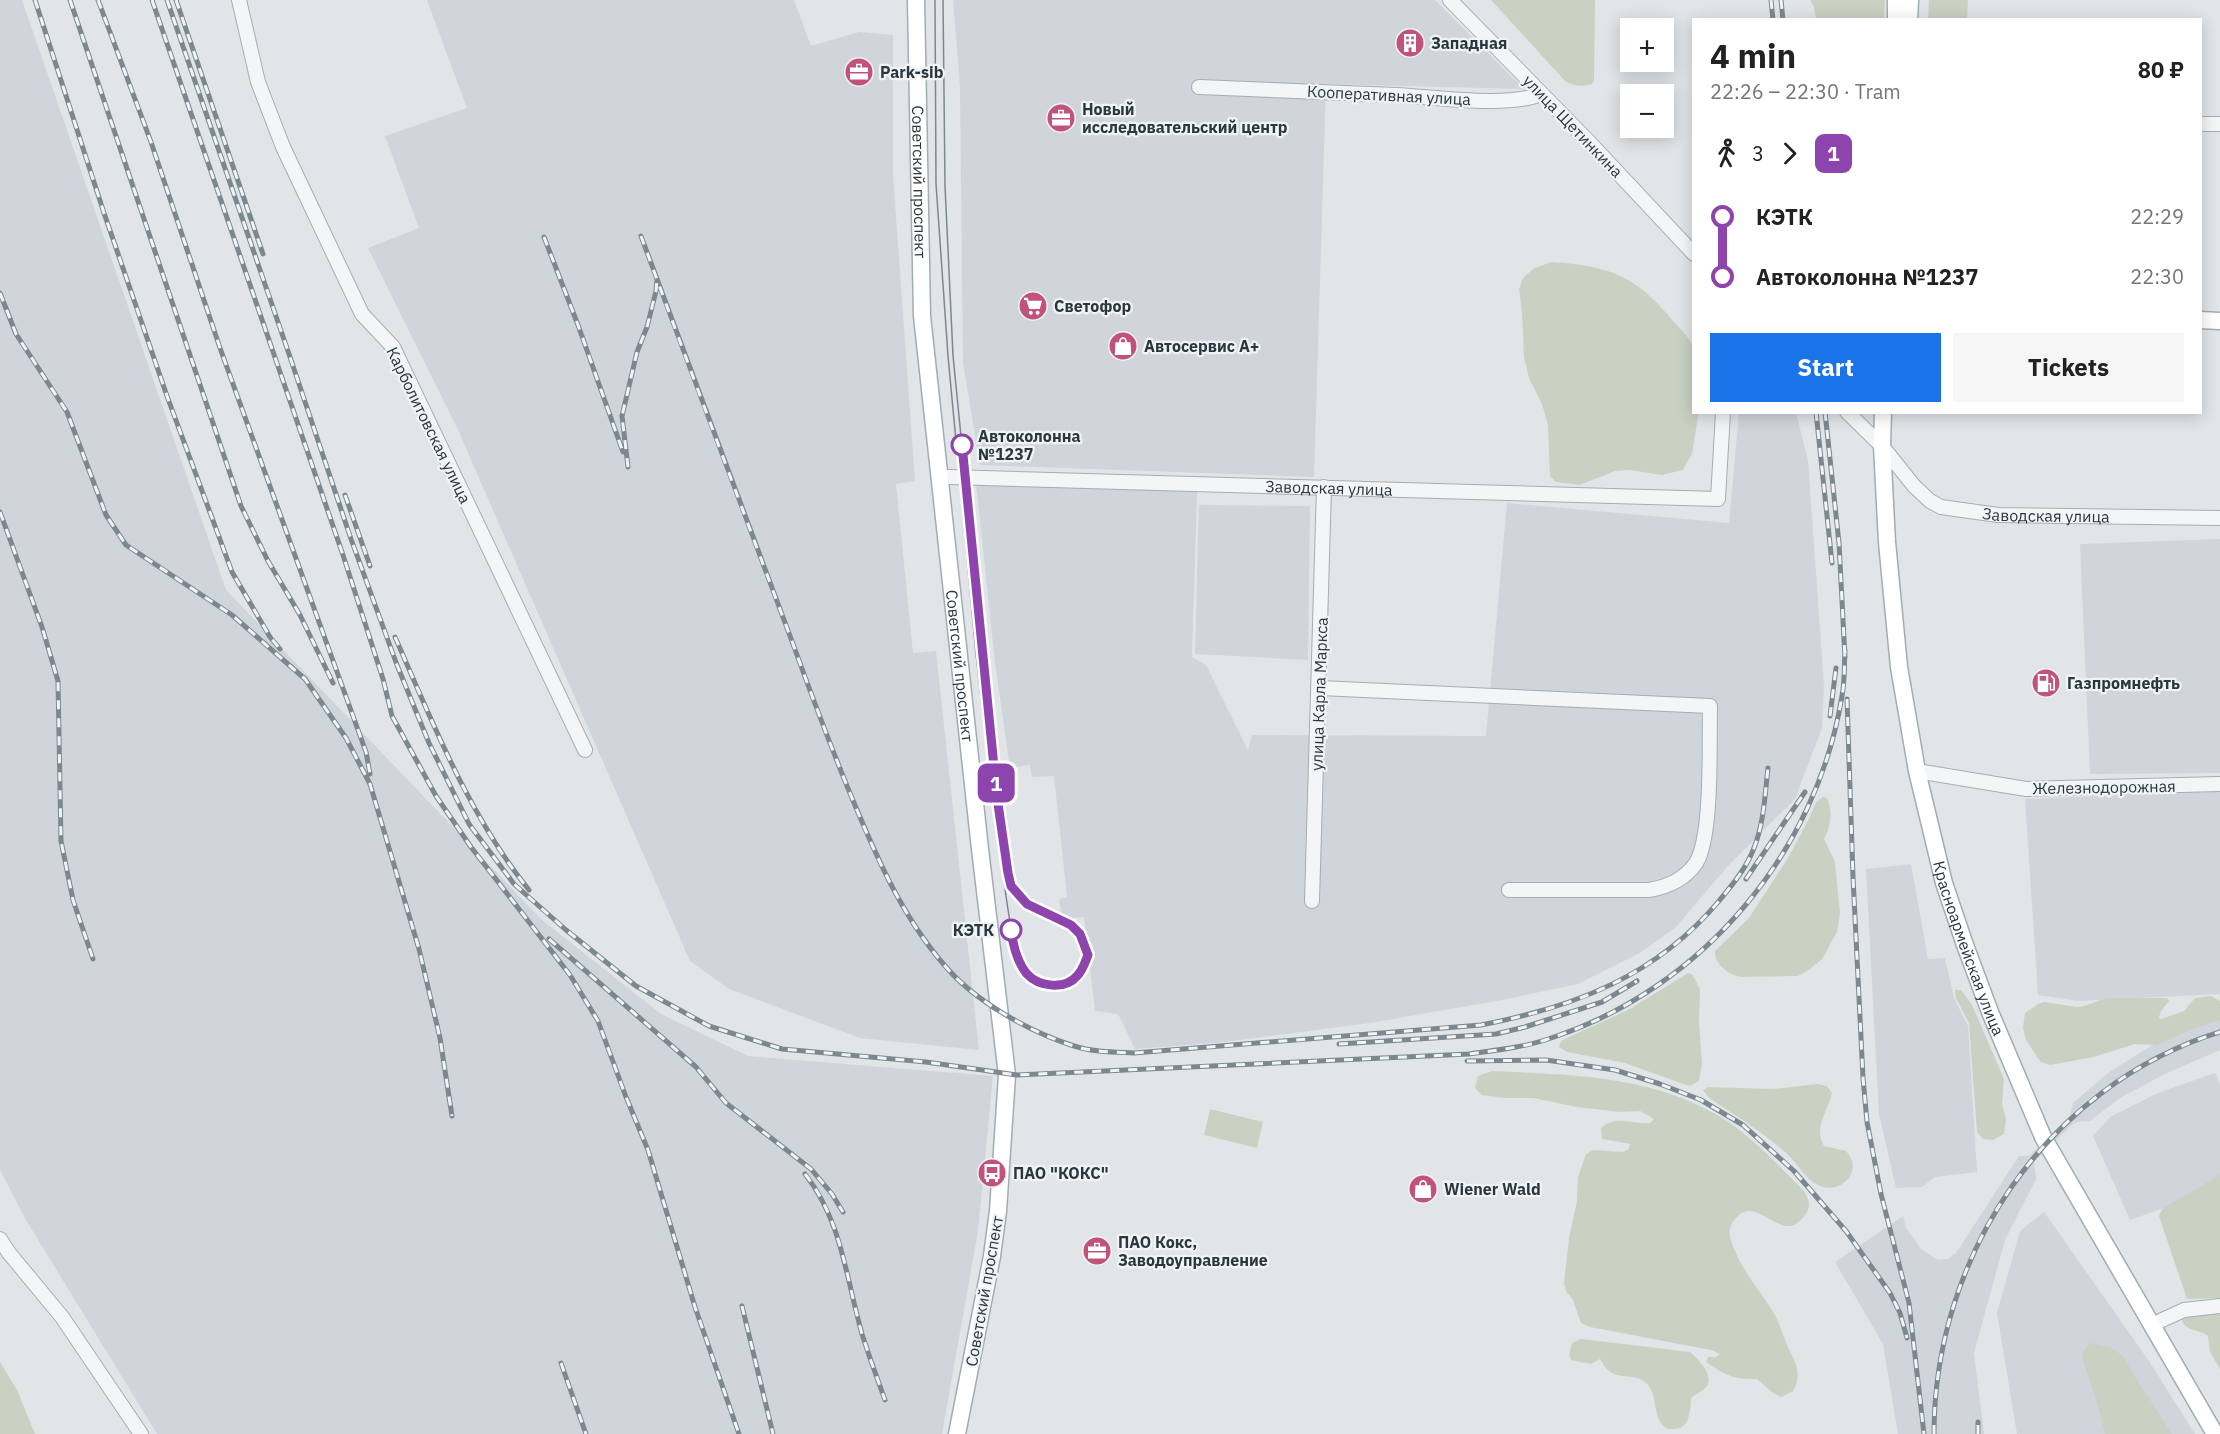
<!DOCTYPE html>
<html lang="en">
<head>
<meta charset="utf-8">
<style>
	body { margin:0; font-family:"IBM Plex Sans",sans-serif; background:#f6f6f6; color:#222; height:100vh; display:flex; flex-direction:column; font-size:22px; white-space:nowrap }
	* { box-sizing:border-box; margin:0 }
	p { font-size:20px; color:#767676 }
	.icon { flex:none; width:33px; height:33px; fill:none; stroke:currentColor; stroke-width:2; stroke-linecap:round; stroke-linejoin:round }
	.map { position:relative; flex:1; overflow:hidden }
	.drawer { position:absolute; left:1692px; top:18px; width:510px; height:396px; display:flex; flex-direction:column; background:#fff; border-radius:0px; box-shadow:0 3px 15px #0003 }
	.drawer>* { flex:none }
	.badge { padding:0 12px; border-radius:9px; font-size:21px; line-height:39px }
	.buttons { position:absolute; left:1620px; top:18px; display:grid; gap:12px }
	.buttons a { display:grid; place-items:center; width:54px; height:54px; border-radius:0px; background:#fff; box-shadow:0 3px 15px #0003; font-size:30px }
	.map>.badge { position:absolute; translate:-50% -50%; box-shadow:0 0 0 3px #fff }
	.legs { display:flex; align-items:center; gap:9px; height:66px; padding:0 18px; font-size:20px }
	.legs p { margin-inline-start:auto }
	.summary { display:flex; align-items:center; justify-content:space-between; height:102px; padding:0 18px }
	h1 { font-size:33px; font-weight:700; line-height:45px }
	.action { display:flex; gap:12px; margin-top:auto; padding:12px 18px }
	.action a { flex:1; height:69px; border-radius:0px; background:#1a73e8; color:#fff; font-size:24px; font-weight:700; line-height:69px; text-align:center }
	.action a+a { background:#f6f6f6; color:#222 }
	ul { padding:0 18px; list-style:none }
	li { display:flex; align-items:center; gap:21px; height:60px; font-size:22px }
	li i { display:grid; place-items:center; width:9px; height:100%; margin:0 8px; background:currentColor }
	li i::after { content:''; width:15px; height:15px; margin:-8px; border:4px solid; border-radius:50%; background:#fff }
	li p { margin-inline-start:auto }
	li:first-child i { background:linear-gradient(#0000 50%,currentColor 0) }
	li:last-child i { background:linear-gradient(currentColor 50%,#0000 0) }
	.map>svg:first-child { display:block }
</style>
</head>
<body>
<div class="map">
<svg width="2220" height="1434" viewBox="0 0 2220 1434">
	<rect width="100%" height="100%" fill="#e1e5e8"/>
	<path fill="#cfd5da" d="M 0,0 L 22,0 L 226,590 L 541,919 L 661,1014 L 748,1056 L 993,1076 L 978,1231 L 942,1434 L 157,1434 L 26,1220 L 0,1170 Z
		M 427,0 L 794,0 L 811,46 L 859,32 L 893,35 L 893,176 L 915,481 L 896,484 L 913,653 L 936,651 L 979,1050 L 860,1038 L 729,989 L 690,961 L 458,430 L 368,248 L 419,228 L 385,136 L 467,108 Z
		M 953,0 L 1435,0 L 1524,89 L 1326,84 L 1314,477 L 980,465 L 963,363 L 960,87 Z
		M 1739,413 L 1796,413 L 1808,461 L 1824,686 L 1822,728 L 1795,799 L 1727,867 L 1676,927 L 1640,953 L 1578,984 L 1502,1000 L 1370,1023 L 1225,1042 L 1135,1049 L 1118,1014 L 1095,1011 L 1084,917 L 1062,919 L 1059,899 L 1067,897 L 1054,776 L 1032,777 L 1030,765 L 1010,768 L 995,663 L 976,483 L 1197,491 L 1192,657 L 1206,665 L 1248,750 L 1252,735 L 1486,736 L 1507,503 L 1729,523 Z
		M 1199,505 L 1310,506 L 1308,660 L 1195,654 Z
		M 2220,539 L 2220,773 L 2090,774 L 2080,544 Z
		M 2220,791 L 2220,994 L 2078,1001 L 2038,995 L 2025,799 Z
		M 1911,864 L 1928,959 L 1945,958 L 1954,998 L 1968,1026 L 1977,1172 L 1935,1177 L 1922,1187 L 1896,1188 L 1879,1114 L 1866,869 Z
		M 2220,1016 L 2220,1050 L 2165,1074 L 2120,1098 L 2090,1121 L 2075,1122 L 2034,1162 L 2036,1179 L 2005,1240 L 1974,1353 L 1984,1434 L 1898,1434 L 1883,1344 L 1835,1262 L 1903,1216 L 1906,1228 L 1922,1250 L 1938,1260 L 1948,1259 L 1956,1253 L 2019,1156 L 2029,1156 L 2070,1116 L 2073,1103 L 2108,1073 L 2146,1049 L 2192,1024 Z
		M 2215,1073 L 2220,1085 L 2220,1188 L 2130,1220 L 2093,1136 L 2110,1117 L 2158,1093 Z
		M 2044,1212 L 2149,1361 L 2195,1434 L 2017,1434 L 1997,1313 L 2020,1231 Z"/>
	<path fill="#c9d1c3" d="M 1491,0 L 1595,0 L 1594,79 L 1592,84 C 1583,87 1575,86 1566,82 Z
		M 1810,0 L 1885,0 L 1884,19 L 1816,19 L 1814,7 Z
		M 1929,0 L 1968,0 L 1967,19 L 1928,19 Z
		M 1551,262 C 1611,266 1636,276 1674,322 C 1680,329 1691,339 1694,348 C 1697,361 1694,397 1694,412 L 1699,413 L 1698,417 L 1692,454 L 1683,470 L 1662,475 L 1630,470 L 1615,471 L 1580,485 L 1556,482 L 1550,476 L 1548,425 L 1542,404 L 1529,378 L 1524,357 L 1522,312 L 1519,289 L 1523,278 L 1533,269 Z
		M 1823,797 L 1827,798 C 1833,812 1831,825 1824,839 L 1835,862 L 1840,914 L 1837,932 L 1826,952 L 1822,959 L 1810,969 L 1798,976 L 1741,977 C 1729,975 1714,964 1715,951 L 1749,918 L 1788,858 L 1810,817 L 1816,802 Z
		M 1688,973 L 1692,974 L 1700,989 L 1699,1020 L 1702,1064 L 1699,1081 L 1690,1086 L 1686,1085 L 1625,1063 L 1567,1052 L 1559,1047 L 1561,1041 L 1565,1039 L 1630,1009 Z
		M 1955,990 L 1961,990 L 1972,1005 L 2004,1079 L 2002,1104 L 2006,1119 L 2004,1134 L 1993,1140 L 1983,1139 L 1977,1132 L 1969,1023 L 1956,998 Z
		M 2211,996 L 2220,1001 L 2220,1020 L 2195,1028 L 2157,1045 L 2135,1044 L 2093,1057 L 2050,1065 L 2041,1062 L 2037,1057 L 2026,1040 L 2023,1028 L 2025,1013 L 2038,1004 L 2044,1002 L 2077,1007 L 2085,1006 L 2106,998 L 2167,998 L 2169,1001 L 2161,1011 L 2159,1017 L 2161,1019 L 2184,1011 L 2195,998 Z
		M 1492,1071 C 1575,1075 1658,1075 1730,1123 C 1757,1142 1781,1168 1804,1191 C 1806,1195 1809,1200 1809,1204 C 1810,1212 1798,1226 1789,1226 C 1771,1227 1753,1197 1735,1219 C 1726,1229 1730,1241 1736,1253 C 1746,1277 1765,1296 1777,1319 C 1781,1327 1783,1336 1787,1345 C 1795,1362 1803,1373 1793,1391 L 1781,1397 L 1773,1393 L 1757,1379 C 1734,1380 1725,1375 1706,1362 L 1708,1357 L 1716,1357 L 1720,1354 L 1711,1350 L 1590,1327 L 1581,1323 L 1573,1300 L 1566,1291 L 1564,1283 L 1569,1238 L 1577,1201 L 1578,1177 L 1586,1154 L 1593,1150 L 1623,1152 L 1629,1149 L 1630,1144 L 1602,1139 L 1601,1128 C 1617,1114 1632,1125 1650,1123 L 1654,1119 L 1640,1111 L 1620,1112 L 1577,1107 L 1533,1098 L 1505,1098 L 1482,1095 L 1475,1088 L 1478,1076 Z
		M 1817,1084 L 1827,1086 L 1832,1093 C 1828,1111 1813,1128 1824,1146 L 1846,1151 C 1866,1172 1837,1200 1813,1182 C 1803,1175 1797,1163 1788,1155 C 1764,1133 1737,1116 1709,1098 L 1703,1090 L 1708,1087 L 1774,1089 Z
		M 1210,1109 L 1263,1122 L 1257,1148 L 1204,1135 Z
		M 2220,1175 L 2220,1298 L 2187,1299 L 2159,1216 L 2162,1209 Z
		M 2220,1312 L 2220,1369 L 2210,1352 L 2208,1336 C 2200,1329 2187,1332 2182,1321 L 2185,1315 Z
		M 1581,1339 L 1690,1352 C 1697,1358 1714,1374 1707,1386 C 1704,1390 1696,1394 1691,1398 C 1690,1413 1690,1434 1666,1428 C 1651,1417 1659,1393 1645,1382 C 1635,1374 1618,1379 1609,1371 C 1605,1368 1603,1363 1600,1359 L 1591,1364 L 1571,1360 L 1569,1355 L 1572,1343 Z
		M 2092,1343 L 2110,1347 L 2123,1356 L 2135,1377 L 2172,1434 L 2105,1434 L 2098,1406 L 2083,1360 C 2082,1352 2084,1348 2092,1343 Z
		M 0,1362 L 17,1390 L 35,1434 L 0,1434 Z"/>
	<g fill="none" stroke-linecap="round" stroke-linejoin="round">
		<g stroke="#a7adb2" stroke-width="16">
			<g id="minor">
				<path d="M 239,0 L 258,82 L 283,147 L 362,314 L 393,347 L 585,750"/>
				<path d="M 1450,0 L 1590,143 L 1694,254"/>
				<path d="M 1199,87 C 1265,90 1331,92 1396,95 C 1435,97 1507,108 1541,94"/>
				<path d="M 2200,124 L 2220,124"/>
				<path id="s1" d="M 1847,412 L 1882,446 L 1914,486 L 1930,501 L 1941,507 L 1998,515 L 2220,518"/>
				<path id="s2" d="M 948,477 L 1718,499 L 1723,412"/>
				<path d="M 1320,688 L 1710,706 C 1709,742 1713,835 1696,863 C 1685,879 1667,887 1649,890 L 1509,890"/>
				<path d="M 1917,771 L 2026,789 L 2220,784"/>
				<path d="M 1312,901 L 1324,487"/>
				<path d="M 0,1239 L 9,1253 L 62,1317 L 141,1434"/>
				<path d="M 2160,1321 L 2184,1310 L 2220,1306"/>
			</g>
		</g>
		<g stroke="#a1acb3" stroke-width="19">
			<g id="major">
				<path id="s3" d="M 916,0 L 922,316 L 980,849 L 1007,1075 L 998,1211 L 992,1256 L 957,1434"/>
				<path d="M 1896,20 L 1896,0"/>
				<path d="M 1909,20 L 1910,0"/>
				<path d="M 2200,320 L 2220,321"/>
				<path id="s4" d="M 1883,412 L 1882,446 L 1887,542 L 1899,667 L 1917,771 L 1944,883 L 1965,945 L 1990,1012 L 2043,1137 L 2215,1434"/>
			</g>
		</g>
		<use href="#minor" stroke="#f3f5f7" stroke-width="14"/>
		<use href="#major" stroke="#fff" stroke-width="16"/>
		<path stroke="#7c8890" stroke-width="1.5" d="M 935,0 L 936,184 L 948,356 L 976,654 L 995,823 L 1012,936 L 1020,962 L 1033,979 L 1049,985 L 1059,986 L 1073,981 L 1082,969 L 1088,955 L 1085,943 L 1080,934 L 1071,925 L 1027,904 L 1011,887 L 1008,873 L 997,797 L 953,356 L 945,186 L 943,0"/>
		<g stroke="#7c8890" stroke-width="5">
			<path id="rail" d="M 35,0 L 104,213 L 167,396 L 232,572 L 270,637 L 280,649
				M 70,0 L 241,506 L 268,561 L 300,615 L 333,683
				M 98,0 L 151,142 L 220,348 L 366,752 L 370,774
				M 152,0 L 343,555 L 383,679 L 392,716 L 436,796 L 471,847 L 570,975 L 598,1021 L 626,1097 L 648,1150 L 695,1307 L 739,1434
				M 167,0 L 289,354 L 351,539 L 397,665 L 429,743 L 469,824 L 514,884 L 566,930 L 636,986 L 709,1026 L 782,1049 L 926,1062 L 1017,1075 L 1469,1054 C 1498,1050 1527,1047 1554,1037 C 1704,987 1817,851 1842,696 C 1845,681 1844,665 1845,650
				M 176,0 L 263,254
				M 1771,0 L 1773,20
				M 1781,0 L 1783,20
				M 641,236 C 691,372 742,508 793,644 C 810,691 828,739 847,786 C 873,849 900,915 946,967 C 976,1002 1030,1032 1074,1046 C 1093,1052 1114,1052 1134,1053 L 1481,1025 C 1575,1007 1656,976 1719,901 C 1732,885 1746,869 1754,848 C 1764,823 1765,794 1768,768
				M 544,237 L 578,325 L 623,452
				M 0,293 L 16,334 L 67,412 L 106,515 L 126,545 L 232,615 L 305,679 L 346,738 L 370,784 L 419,949 L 440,1038 L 452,1116
				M 1816,412 L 1832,563
				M 1825,412 L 1839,543 L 1845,658
				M 628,467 L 622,416 L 637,352 L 647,327 L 656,291 L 657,280
				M 345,495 L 370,566
				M 0,512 L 42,627 L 58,681 L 61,841 L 73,900 L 93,959
				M 395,637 C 433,723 469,816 529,890
				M 1847,699 L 1853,877 L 1863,1078 L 1867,1122 L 1881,1194 L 1909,1303 L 1924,1434
				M 1830,716 L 1836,668
				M 1746,879 L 1805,792
				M 549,939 L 696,1067 L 726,1103 L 811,1169 L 832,1194 L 843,1212
				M 1339,1044 L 1496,1034 L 1525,1027 L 1602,1002 L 1637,981
				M 1467,1061 L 1546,1060 L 1615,1070 L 1660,1084 L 1701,1100 L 1743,1125 L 1794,1171 L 1846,1231 L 1890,1293 L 1900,1313 L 1907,1338
				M 805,1174 C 842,1221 846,1278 862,1334 C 869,1356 877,1378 885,1400
				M 742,1306 L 773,1434
				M 561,1363 L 586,1434
				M 1934,1434 C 1934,1255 2047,1086 2220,1032
				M 1978,1434 L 1978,1422"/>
		</g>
		<use href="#rail" stroke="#f0f4f6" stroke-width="3" stroke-dasharray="9" stroke-linecap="butt"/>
	</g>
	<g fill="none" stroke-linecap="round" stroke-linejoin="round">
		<g stroke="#fff" stroke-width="14">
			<path id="line-1" d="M 962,445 L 997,797 L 1008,873 L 1011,886 L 1027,904 L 1071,925 L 1080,934 L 1088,955 C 1085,962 1083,970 1077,976 C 1065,990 1039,987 1027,974 C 1017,962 1013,945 1011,930"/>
		</g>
		<use href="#line-1" stroke="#8e44ad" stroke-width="9"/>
	</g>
	<defs>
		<g id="building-disc" transform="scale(1.5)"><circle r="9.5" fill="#c1527a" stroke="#f0f4f6"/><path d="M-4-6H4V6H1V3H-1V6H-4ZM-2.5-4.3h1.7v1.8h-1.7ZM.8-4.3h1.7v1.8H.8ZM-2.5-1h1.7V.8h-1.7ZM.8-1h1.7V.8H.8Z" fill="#fff"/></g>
		<g id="office-disc" transform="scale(1.5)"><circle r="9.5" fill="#c1527a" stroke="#f0f4f6"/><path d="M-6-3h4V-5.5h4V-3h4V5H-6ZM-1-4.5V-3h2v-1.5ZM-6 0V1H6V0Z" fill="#fff"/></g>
		<g id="supermarket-disc" transform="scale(1.5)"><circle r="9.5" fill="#c1527a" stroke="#f0f4f6"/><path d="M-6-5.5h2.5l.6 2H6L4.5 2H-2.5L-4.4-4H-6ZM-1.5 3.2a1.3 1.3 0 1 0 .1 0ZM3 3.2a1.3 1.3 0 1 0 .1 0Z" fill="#fff"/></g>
		<g id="shop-disc" transform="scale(1.5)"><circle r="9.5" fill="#c1527a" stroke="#f0f4f6"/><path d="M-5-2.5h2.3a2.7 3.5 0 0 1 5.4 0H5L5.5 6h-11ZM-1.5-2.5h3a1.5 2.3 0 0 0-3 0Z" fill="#fff"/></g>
		<g id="fuel-disc" transform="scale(1.5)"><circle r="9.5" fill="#c1527a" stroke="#f0f4f6"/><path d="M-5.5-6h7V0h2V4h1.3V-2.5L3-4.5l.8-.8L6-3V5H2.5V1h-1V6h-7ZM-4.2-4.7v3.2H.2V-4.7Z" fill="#fff"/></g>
		<g id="bus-disc" transform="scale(1.5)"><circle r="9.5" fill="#c1527a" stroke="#f0f4f6"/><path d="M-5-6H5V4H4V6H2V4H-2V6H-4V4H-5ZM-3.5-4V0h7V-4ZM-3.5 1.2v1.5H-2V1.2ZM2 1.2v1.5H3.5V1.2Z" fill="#fff"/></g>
	</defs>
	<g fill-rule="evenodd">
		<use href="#building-disc" x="1410" y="43"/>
		<use href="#office-disc" x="859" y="72"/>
		<use href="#office-disc" x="1061" y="118"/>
		<use href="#supermarket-disc" x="1033" y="306"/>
		<use href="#shop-disc" x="1123" y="346"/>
		<use href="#fuel-disc" x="2046" y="683"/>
		<use href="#bus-disc" x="992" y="1173"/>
		<use href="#shop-disc" x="1423" y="1189"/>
		<use href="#office-disc" x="1097" y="1251"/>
	</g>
	<g fill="#fff" stroke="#8e44ad" stroke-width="3">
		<circle cx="962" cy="445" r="10"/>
		<circle cx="1011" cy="930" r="10"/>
	</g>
	<g text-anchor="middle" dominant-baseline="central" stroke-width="4.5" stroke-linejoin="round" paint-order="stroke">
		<g font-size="16" font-weight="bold" fill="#2b363e" stroke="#f0f4f6" text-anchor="start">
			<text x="1431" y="43">Западная</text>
			<text x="880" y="72">Park-sib</text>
			<text x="1082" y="109">Новый<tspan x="1082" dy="18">исследовательский центр</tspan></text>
			<text x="1054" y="306">Светофор</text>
			<text x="1144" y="346">Автосервис А+</text>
			<text x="2067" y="683">Газпромнефть</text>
			<text x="1013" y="1173">ПАО "КОКС"</text>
			<text x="1444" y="1189">Wiener Wald</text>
			<text x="1118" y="1242">ПАО Кокс,<tspan x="1118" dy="18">Заводоуправление</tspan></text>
		</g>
		<g font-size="16" fill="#2b363e" stroke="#f0f4f6">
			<text transform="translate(1389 95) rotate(3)">Кооперативная улица</text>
			<text transform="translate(1573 126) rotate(46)">улица Щетинкина</text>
			<text stroke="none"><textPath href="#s3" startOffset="182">Советский проспект</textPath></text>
			<text transform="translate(429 425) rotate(64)">Карболитовская улица</text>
			<text stroke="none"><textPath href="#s2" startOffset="381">Заводская улица</textPath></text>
			<text stroke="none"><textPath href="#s1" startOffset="240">Заводская улица</textPath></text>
			<text stroke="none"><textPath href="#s3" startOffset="668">Советский проспект</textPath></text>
			<text transform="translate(1319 694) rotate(-88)">улица Карла Маркса</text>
			<text transform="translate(2104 787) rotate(-1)">Железнодорожная</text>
			<text stroke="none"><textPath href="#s4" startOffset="546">Красноармейская улица</textPath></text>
			<text transform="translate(984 1291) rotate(-80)">Советский проспект</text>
		</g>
		<g font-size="16" font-weight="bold" fill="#2b363e" stroke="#f0f4f6" text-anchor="start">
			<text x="978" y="436">Автоколонна<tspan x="978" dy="18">№1237</tspan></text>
			<text x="994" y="930" text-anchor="end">КЭТК</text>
		</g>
	</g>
</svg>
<div class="buttons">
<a>+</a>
<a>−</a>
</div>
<b class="badge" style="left:996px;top:783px;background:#8e44ad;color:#fff">1</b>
<section class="drawer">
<div class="summary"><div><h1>4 min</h1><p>22:26 – 22:30 · Tram</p></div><b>80 ₽</b></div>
<div class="legs"><svg class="icon" aria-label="walk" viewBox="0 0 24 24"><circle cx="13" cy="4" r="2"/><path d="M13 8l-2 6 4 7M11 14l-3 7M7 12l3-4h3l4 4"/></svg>3<svg class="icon" aria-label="forward" viewBox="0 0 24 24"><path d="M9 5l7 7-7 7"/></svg><b class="badge" style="background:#8e44ad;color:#fff">1</b></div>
<ul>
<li><i style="color:#8e44ad"></i><b>КЭТК</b><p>22:29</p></li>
<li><i style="color:#8e44ad"></i><b>Автоколонна №1237</b><p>22:30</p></li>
</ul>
<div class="action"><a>Start</a><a>Tickets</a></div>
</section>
</div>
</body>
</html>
